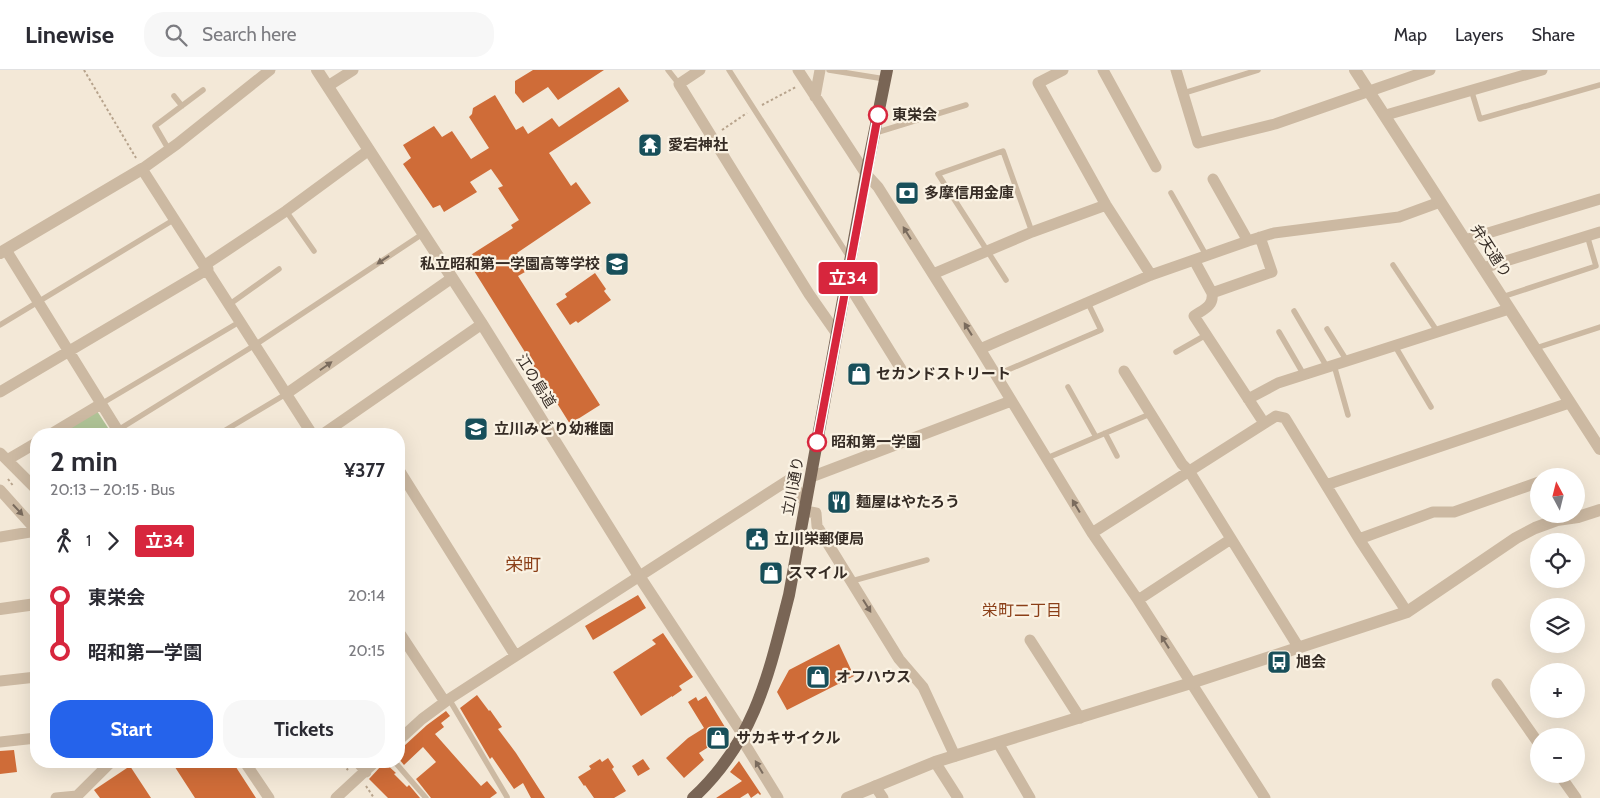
<!DOCTYPE html>
<html lang="en">
<head>
<meta charset="utf-8">
<style>
	body { margin:0; font-family:Cabin,"Noto Sans JP",sans-serif; background:#f7f7f7; color:#2b2b33; height:100vh; display:flex; flex-direction:column; font-size:19px; white-space:nowrap }
	* { box-sizing:border-box; margin:0 }
	p { font-size:16px; color:#7c7c81 }
	.icon { flex:none; width:28px; height:28px; fill:none; stroke:currentColor; stroke-width:2; stroke-linecap:round; stroke-linejoin:round }
	.map { position:relative; flex:1; overflow:hidden }
	.drawer { position:absolute; left:30px; top:358px; width:375px; height:340px; display:flex; flex-direction:column; background:#fff; border-radius:20px; box-shadow:0 5px 20px #0002 }
	.drawer>* { flex:none }
	.badge { padding:0 10px; border-radius:4px; font-size:18px; line-height:32px }
	.needle { width:32px; rotate:353deg }
	.fabs { position:absolute; left:1530px; top:398px; display:grid; gap:10px }
	.fabs a { display:grid; place-items:center; width:55px; height:55px; border-radius:50%; background:#fff; box-shadow:0 5px 20px #0002; font-size:25px }
	.map>.badge { position:absolute; translate:-50% -50%; box-shadow:0 0 0 2px #fff }
	.legs { display:flex; align-items:center; gap:8px; height:55px; padding:0 20px; font-size:16px }
	.legs p { margin-inline-start:auto }
	.summary { display:flex; align-items:center; justify-content:space-between; height:85px; padding:0 20px }
	h1 { font-size:28px; font-weight:800; line-height:38px }
	.action { display:flex; gap:10px; margin-top:auto; padding:10px 20px }
	.action a { flex:1; height:58px; border-radius:20px; background:#2563eb; color:#fff; font-size:20px; font-weight:800; line-height:58px; text-align:center }
	.action a+a { background:#f7f7f7; color:#2b2b33 }
	ul { padding:0 20px; list-style:none }
	li { display:flex; align-items:center; gap:18px; height:55px; font-size:19px }
	li i { display:grid; place-items:center; width:8px; height:100%; margin:0 6px; background:currentColor }
	li i::after { content:''; width:12px; height:12px; margin:-6px; border:4px solid; border-radius:50%; background:#fff }
	li p { margin-inline-start:auto }
	li:first-child i { background:linear-gradient(#0000 50%,currentColor 0) }
	li:last-child i { background:linear-gradient(currentColor 50%,#0000 0) }
	header { display:flex; align-items:center; gap:30px; box-sizing:border-box; height:70px; padding:0 25px; background:#fff; border-bottom:1px solid #e1e1e2 }
	header strong { font-size:24px }
	nav { display:flex; gap:28px; margin-inline-start:auto; font-size:18px }
	.search { width:350px; height:45px; background:#f7f7f7; display:flex; align-items:center; gap:12px; box-sizing:border-box; padding:0 18px; border-radius:20px; color:#7c7c81; font-size:19px }
	.map>svg:first-child { display:block }
</style>
</head>
<body>
<header>
<strong>Linewise</strong>
<div class="search"><svg class="icon" aria-label="search" viewBox="0 0 24 24"><circle cx="10" cy="10" r="6"/><path d="M15 15l6 6"/></svg>Search here</div>
<nav><a>Map</a><a>Layers</a><a>Share</a></nav>
</header>
<div class="map">
<svg width="1600" height="728" viewBox="0 0 1600 728">
	<rect width="100%" height="100%" fill="#f3e8d7"/>
	<path fill="#afc396" d="M 97,341 L 112,364 L 59,364 Z"/>
	<path fill="#cf6c38" d="M 533,0 L 604,0 L 558,30 L 548,17 L 523,33 L 515,23 L 515,11 Z
		M 619,17 L 629,31 L 549,83 L 571,116 L 576,112 L 591,133 L 517,183 L 518,184 L 515,186 L 525,202 L 518,206 L 600,335 L 570,354 L 466,188 L 513,158 L 511,155 L 519,150 L 498,118 L 503,116 L 491,99 L 470,112 L 477,122 L 444,142 L 440,135 L 433,138 L 403,94 L 411,88 L 403,75 L 434,56 L 442,67 L 452,61 L 471,89 L 489,78 L 469,47 L 472,44 L 473,38 L 495,25 L 516,60 L 523,56 L 528,64 L 552,48 L 559,57 Z
		M 595,203 L 606,219 L 604,221 L 611,230 L 578,253 L 576,251 L 570,255 L 556,234 L 567,227 L 565,224 Z
		M 638,525 L 646,538 L 593,570 L 585,556 Z
		M 663,563 L 693,607 L 679,616 L 682,620 L 672,627 L 672,626 L 641,646 L 613,602 L 656,574 L 652,570 Z
		M 839,574 L 854,606 L 787,640 L 777,622 L 789,600 Z
		M 477,625 L 489,641 L 490,640 L 502,657 L 498,659 L 516,683 L 545,728 L 531,728 L 523,713 L 514,719 L 492,687 L 490,689 L 460,638 Z
		M 706,626 L 728,662 L 726,666 L 699,683 L 704,690 L 684,708 L 666,688 L 688,668 L 704,658 L 688,632 L 696,627 L 698,631 Z
		M 446,641 L 450,646 L 441,653 L 444,657 L 435,664 L 481,716 L 487,711 L 497,723 L 490,728 L 431,728 L 416,709 L 436,692 L 423,677 L 404,695 L 399,689 L 399,677 L 404,676 L 427,655 Z
		M 14,680 L 17,702 L 0,704 L 0,681 Z
		M 608,688 L 614,697 L 612,699 L 626,721 L 614,728 L 594,728 L 585,715 L 584,716 L 578,707 L 591,699 L 589,696 L 600,689 L 602,692 Z
		M 643,689 L 650,699 L 638,706 L 632,696 Z
		M 171,691 L 232,691 L 256,728 L 195,728 Z
		M 383,691 L 396,703 L 394,704 L 407,717 L 409,715 L 420,728 L 388,728 L 369,709 L 381,696 Z
		M 739,691 L 761,724 L 760,725 L 758,723 L 751,728 L 748,723 L 740,728 L 716,728 L 742,711 L 730,702 Z
		M 130,696 L 151,728 L 100,728 L 94,720 Z"/>
	<g fill="none" stroke-linecap="round" stroke-linejoin="round">
		<path stroke="#b7a38c" stroke-width="2" stroke-dasharray="2.5 2.5" stroke-linecap="butt" d="M 84,0 L 136,88
			M 762,35 L 796,17
			M 722,60 L 747,43
			M 8,409 L 14,417
			M 31,435 L 36,440
			M 340,691 L 348,700
			M 366,716 L 374,728"/>
		<path stroke="#ccb9a2" stroke-width="5.5" d="M 668,0 L 679,14
			M 729,0 L 849,187
			M 829,0 L 885,9
			M 1471,19 L 1480,49 L 1600,15
			M 1184,23 L 1258,0
			M 174,26 L 182,36
			M 875,63 L 966,35
			M 169,80 L 155,56 L 203,20
			M 1171,123 L 1206,185
			M 286,141 L 314,181
			M 1393,195 L 1437,261
			M 1006,210 L 938,104 L 1003,81 L 1032,162
			M 1502,227 L 1596,196 L 1587,165
			M 230,234 L 279,199
			M 1294,241 L 1327,297
			M 0,255 L 175,149
			M 1327,259 L 1347,291
			M 1279,262 L 1304,305
			M 1395,276 L 1431,337
			M 1536,278 L 1600,257
			M 1176,282 L 1206,265
			M 1334,295 L 1348,345
			M 996,305 L 1101,260 L 1088,233
			M 1068,317 L 1096,367
			M 101,334 L 241,251
			M 118,360 L 255,275 L 424,163
			M 1105,363 L 1117,386
			M 219,364 L 286,324
			M 1047,388 L 1150,344
			M 852,511 L 927,490
			M 449,629 L 507,727
			M 394,691 L 426,728"/>
		<path stroke="#ccb9a2" stroke-width="11" d="M 270,0 L 177,74 L 142,99 L 312,364
			M 700,0 L 679,14 L 809,224 L 837,264
			M 798,0 L 866,104 L 878,117 L 980,279 L 1092,463 L 1138,530 L 1265,728
			M 1063,0 L 1038,13 L 1106,135 L 1151,205
			M 1103,0 L 1156,97
			M 1176,0 L 1198,73 L 1275,54 L 1430,0
			M 328,16 L 353,0
			M 815,27 L 820,0
			M 1386,45 L 1542,0
			M 1213,109 L 1248,171
			M 1465,170 L 1600,129
			M 6,180 L 120,364
			M 1194,190 L 1212,223 C 1214,236 1204,239 1194,246 L 1264,353
			M 205,195 L 286,141 L 369,80
			M 1483,198 L 1600,162
			M 933,204 L 1032,162 L 1106,135
			M 847,212 L 901,299
			M 1212,223 L 1272,202 L 1260,167
			M 980,279 L 1151,205 L 1248,171 L 1274,163 L 1399,147 L 1440,132
			M 1124,301 L 1182,394 L 1189,401 L 1299,578
			M 0,322 L 208,199
			M 286,324 L 452,208
			M 1248,329 L 1278,313 L 1509,239
			M 51,364 L 101,334
			M 323,364 L 482,254
			M 0,383 L 36,419
			M 7,390 L 36,373
			M 399,400 L 515,585
			M 811,407 L 1011,331
			M 1326,415 L 1569,333
			M 0,420 L 36,460
			M 805,441 L 816,443 L 817,456 L 899,589 L 923,617 L 955,686
			M 1092,463 L 1276,346 L 1285,348 L 1359,469 L 1407,542
			M 0,467 L 36,461
			M 1359,469 L 1433,442 L 1454,442 L 1539,412
			M 1138,530 L 1231,469
			M 399,562 L 445,632
			M 1030,570 L 1080,648
			M 0,611 L 36,607
			M 1497,614 L 1539,674
			M 743,664 L 746,676 L 778,728
			M 399,670 L 422,649 L 449,629 L 790,409 L 806,434
			M 0,672 L 36,668
			M 998,673 L 1030,728
			M 244,691 L 269,728
			M 357,691 L 366,702
			M 935,692 L 958,728
			M 1559,704 L 1576,728
			M 875,716 L 883,728
			M 56,728 L 77,726
			M 75,728 L 112,691
			M 336,728 L 376,691"/>
		<path stroke="#ccb9a2" stroke-width="12" d="M 317,0 L 482,254 L 639,506 L 743,664
			M 1355,0 L 1600,379
			M 0,183 L 142,99
			M 0,539 L 36,534
			M 847,728 L 935,692 L 1191,613 L 1407,542 L 1516,468 L 1535,458 L 1557,450 L 1578,447 L 1600,440"/>
		<path stroke="#796555" stroke-width="12" d="M 693,728 C 755,671 769,603 789,525 L 866,104 L 887,0"/>
	</g>
	<defs><path id="oneway-solid" d="M-6-.8H1V-3.2L6.5 0L1 3.2V.8H-6Z" transform="scale(1.25)"/></defs>
	<g fill="#7a6b5d">
		<use href="#oneway-solid" transform="translate(907 163) rotate(-122)"/>
		<use href="#oneway-solid" transform="translate(383 190) rotate(146)"/>
		<use href="#oneway-solid" transform="translate(968 259) rotate(-122)"/>
		<use href="#oneway-solid" transform="translate(326 296) rotate(-35)"/>
		<use href="#oneway-solid" transform="translate(1076 436) rotate(-121)"/>
		<use href="#oneway-solid" transform="translate(18 440) rotate(47)"/>
		<use href="#oneway-solid" transform="translate(867 536) rotate(58)"/>
		<use href="#oneway-solid" transform="translate(1165 572) rotate(-122)"/>
		<use href="#oneway-solid" transform="translate(759 697) rotate(-121)"/>
	</g>
	<g fill="none" stroke-linecap="round" stroke-linejoin="round">
		<g stroke="#fff" stroke-width="11">
			<path id="line-1" d="M 817,372 L 878,45"/>
		</g>
		<use href="#line-1" stroke="#d7263d" stroke-width="8"/>
	</g>
	<defs>
		<g id="temple-square" transform="scale(1.25)"><rect x="-9" y="-9" width="18" height="18" rx="4" fill="#184f5a" stroke="#faf2e3"/><path d="M0-6L5-2H3V0L6.5 2.5H4V6H1.5V3h-3V6H-4V2.5H-6.5L-3 0V-2H-5Z" fill="#fff"/></g>
		<g id="bank-square" transform="scale(1.25)"><rect x="-9" y="-9" width="18" height="18" rx="4" fill="#184f5a" stroke="#faf2e3"/><path d="M-6-4H6V4H-6ZM0-2.3a2.3 2.3 0 1 0 0 4.6a2.3 2.3 0 1 0 0-4.6Z" fill="#fff"/></g>
		<g id="school-square" transform="scale(1.25)"><rect x="-9" y="-9" width="18" height="18" rx="4" fill="#184f5a" stroke="#faf2e3"/><path d="M0-5L7-2L0 1L-7-2ZM-4 1L0 2.5L4 1V4Q0 6-4 4Z" fill="#fff"/></g>
		<g id="shop-square" transform="scale(1.25)"><rect x="-9" y="-9" width="18" height="18" rx="4" fill="#184f5a" stroke="#faf2e3"/><path d="M-5-2.5h2.3a2.7 3.5 0 0 1 5.4 0H5L5.5 6h-11ZM-1.5-2.5h3a1.5 2.3 0 0 0-3 0Z" fill="#fff"/></g>
		<g id="restaurant-square" transform="scale(1.25)"><rect x="-9" y="-9" width="18" height="18" rx="4" fill="#184f5a" stroke="#faf2e3"/><path d="M-5-6h1v4h1v-4h1v4h1v-4h1v5L-1.5 .5V6h-2V.5L-5-1ZM5-6V6H3V1.5H1.5Q1.5-4 5-6Z" fill="#fff"/></g>
		<g id="civic-square" transform="scale(1.25)"><rect x="-9" y="-9" width="18" height="18" rx="4" fill="#184f5a" stroke="#faf2e3"/><path d="M-.6-6.5H3V-4.5H.6V-3L4-1V1h2V6H-6V1h2V-1L-.6-3ZM-1.2 2.5V6h2.4V2.5Z" fill="#fff"/></g>
		<g id="bus-square" transform="scale(1.25)"><rect x="-9" y="-9" width="18" height="18" rx="4" fill="#184f5a" stroke="#faf2e3"/><path d="M-5-6H5V4H4V6H2V4H-2V6H-4V4H-5ZM-3.5-4V0h7V-4ZM-3.5 1.2v1.5H-2V1.2ZM2 1.2v1.5H3.5V1.2Z" fill="#fff"/></g>
	</defs>
	<g fill-rule="evenodd">
		<use href="#temple-square" x="650" y="75"/>
		<use href="#bank-square" x="907" y="123"/>
		<use href="#school-square" x="617" y="194"/>
		<use href="#shop-square" x="859" y="304"/>
		<use href="#school-square" x="476" y="359"/>
		<use href="#restaurant-square" x="839" y="432"/>
		<use href="#civic-square" x="757" y="469"/>
		<use href="#shop-square" x="771" y="503"/>
		<use href="#bus-square" x="1279" y="592"/>
		<use href="#shop-square" x="818" y="607"/>
		<use href="#shop-square" x="718" y="668"/>
	</g>
	<g fill="#fff" stroke="#d7263d" stroke-width="2.5">
		<circle cx="878" cy="45" r="9"/>
		<circle cx="817" cy="372" r="9"/>
	</g>
	<g text-anchor="middle" dominant-baseline="central" stroke-width="4.5" stroke-linejoin="round" paint-order="stroke">
		<g font-size="15" font-weight="bold" fill="#362c25" stroke="#faf2e3" text-anchor="start">
			<text x="892" y="45">東栄会</text>
			<text x="831" y="372">昭和第一学園</text>
		</g>
		<g font-size="15" font-weight="bold" fill="#362c25" stroke="#faf2e3" text-anchor="start">
			<text x="668" y="75">愛宕神社</text>
			<text x="924" y="123">多摩信用金庫</text>
			<text x="600" y="194" text-anchor="end">私立昭和第一学園高等学校</text>
			<text x="876" y="304">セカンドストリート</text>
			<text x="494" y="359">立川みどり幼稚園</text>
			<text x="856" y="432">麺屋はやたろう</text>
			<text x="774" y="469">立川栄郵便局</text>
			<text x="788" y="503">スマイル</text>
			<text x="1296" y="592">旭会</text>
			<text x="836" y="607">オフハウス</text>
			<text x="736" y="668">サカキサイクル</text>
		</g>
		<g font-size="15" fill="#362c25" stroke="#faf2e3">
			<text transform="translate(1491 181) rotate(57)">弁天通り</text>
			<text transform="translate(536 311) rotate(58)">江の島道</text>
			<text transform="translate(793 416) rotate(-79)">立川通り</text>
		</g>
		<g font-size="16" fill="#8b3f18" stroke="#faf2e3">
			<text x="1022" y="540">栄町二丁目</text>
		</g>
		<g font-size="18" fill="#8b3f18" stroke="#faf2e3">
			<text x="523" y="495">栄町</text>
		</g>
	</g>
</svg>
<div class="fabs">
<a><svg class="needle" viewBox="-14 -14 28 28"><path d="M0-13l5 13h-10z" fill="#e53935"/><path d="M0 13l5-13h-10z" fill="#7c7c81"/></svg></a>
<a><svg class="icon" aria-label="locate" viewBox="0 0 24 24"><circle cx="12" cy="12" r="6"/><path d="M12 2v4M12 18v4M2 12h4M18 12h4"/></svg></a>
<a><svg class="icon" aria-label="layers" viewBox="0 0 24 24"><path d="M12 4l9 5-9 5-9-5zM3 14l9 5 9-5"/></svg></a>
<a>+</a>
<a>−</a>
</div>
<b class="badge" style="left:848px;top:208px;background:#d7263d;color:#fff">立34</b>
<section class="drawer">
<div class="summary"><div><h1>2 min</h1><p>20:13 – 20:15 · Bus</p></div><b>¥377</b></div>
<div class="legs"><svg class="icon" aria-label="walk" viewBox="0 0 24 24"><circle cx="13" cy="4" r="2"/><path d="M13 8l-2 6 4 7M11 14l-3 7M7 12l3-4h3l4 4"/></svg>1<svg class="icon" aria-label="forward" viewBox="0 0 24 24"><path d="M9 5l7 7-7 7"/></svg><b class="badge" style="background:#d7263d;color:#fff">立34</b></div>
<ul>
<li><i style="color:#d7263d"></i><b>東栄会</b><p>20:14</p></li>
<li><i style="color:#d7263d"></i><b>昭和第一学園</b><p>20:15</p></li>
</ul>
<div class="action"><a>Start</a><a>Tickets</a></div>
</section>
</div>
</body>
</html>
